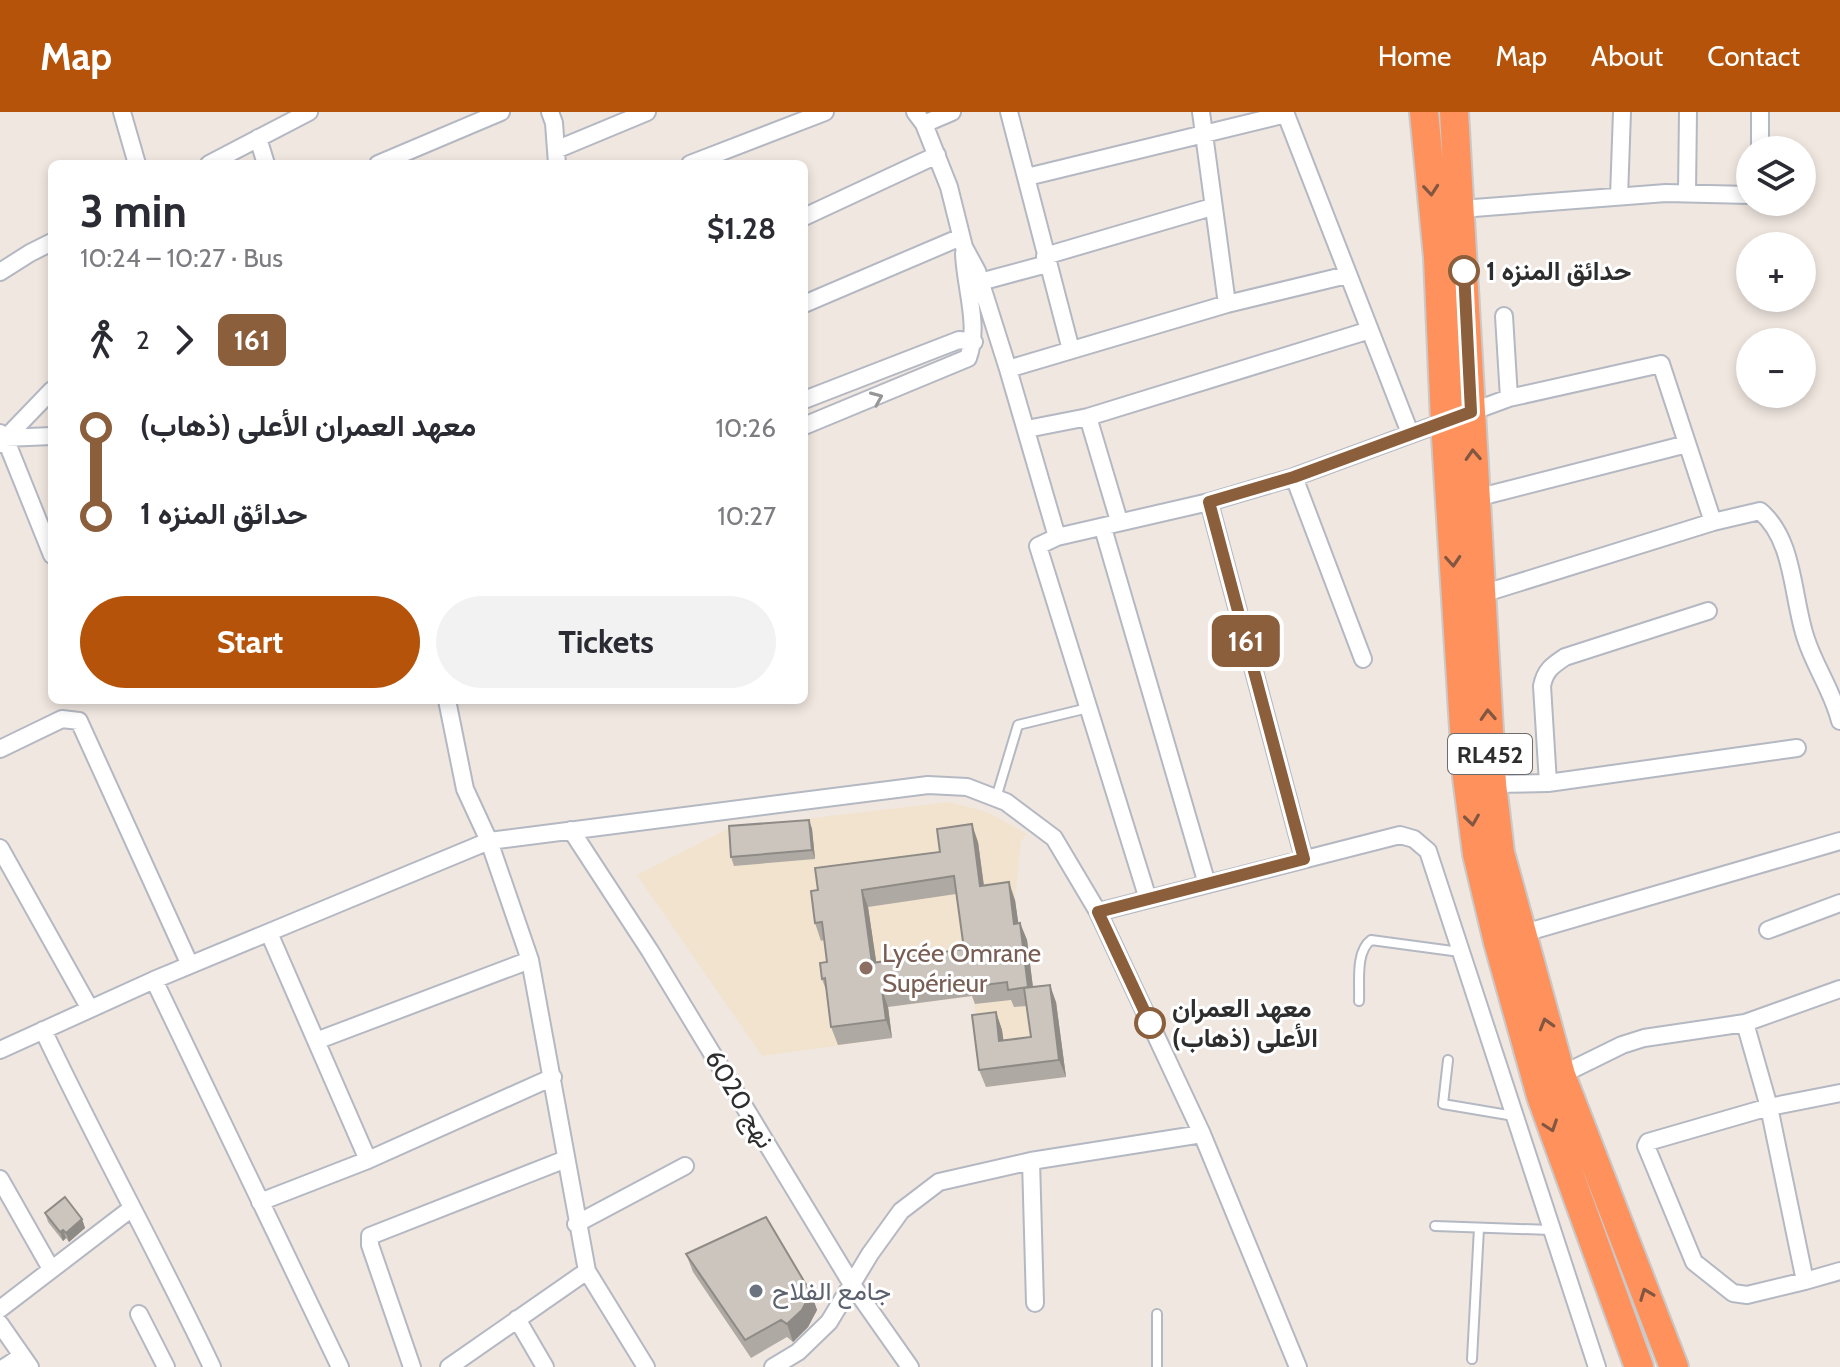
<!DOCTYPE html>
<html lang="en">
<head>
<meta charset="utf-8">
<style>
	body { margin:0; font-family:Cabin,Vazirmatn,sans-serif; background:#f2f2f3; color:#2b2b33; height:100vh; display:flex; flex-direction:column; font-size:30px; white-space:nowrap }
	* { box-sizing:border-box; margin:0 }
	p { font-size:26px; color:#7c7c81 }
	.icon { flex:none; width:44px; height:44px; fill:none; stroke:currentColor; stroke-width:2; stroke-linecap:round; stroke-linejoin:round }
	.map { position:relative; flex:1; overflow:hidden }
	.drawer { position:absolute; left:48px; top:48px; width:760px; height:544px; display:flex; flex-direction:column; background:#fff; border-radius:12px; box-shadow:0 4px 12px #0003 }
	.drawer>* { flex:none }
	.badge { padding:0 16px; border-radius:12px; font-size:28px; line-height:52px }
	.controls { position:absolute; left:1736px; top:24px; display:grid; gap:16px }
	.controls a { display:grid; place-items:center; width:80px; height:80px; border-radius:50%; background:#fff; box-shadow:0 4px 12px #0003; font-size:40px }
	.map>.badge { position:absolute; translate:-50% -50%; box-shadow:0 0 0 4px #fff }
	.legs { display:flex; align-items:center; gap:12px; height:88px; padding:0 32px; font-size:26px }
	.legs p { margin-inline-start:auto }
	.overview { display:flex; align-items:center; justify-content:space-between; height:136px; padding:0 32px }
	h1 { font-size:44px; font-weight:700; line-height:60px }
	.cta { display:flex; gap:16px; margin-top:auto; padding:16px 32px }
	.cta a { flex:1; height:92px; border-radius:48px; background:#b45309; color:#fff; font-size:32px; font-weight:700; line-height:92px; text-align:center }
	.cta a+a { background:#f2f2f3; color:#2b2b33 }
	ul { padding:0 32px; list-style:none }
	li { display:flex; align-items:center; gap:28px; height:88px; font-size:30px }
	li i { display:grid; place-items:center; width:12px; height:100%; margin:0 10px; background:currentColor }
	li i::after { content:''; width:20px; height:20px; margin:-10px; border:6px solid; border-radius:50%; background:#fff }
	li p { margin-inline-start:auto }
	li:first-child i { background:linear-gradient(#0000 50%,currentColor 0) }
	li:last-child i { background:linear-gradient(currentColor 50%,#0000 0) }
	header { display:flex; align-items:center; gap:48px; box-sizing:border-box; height:112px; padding:0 40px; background:#b45309; color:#fff }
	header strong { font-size:38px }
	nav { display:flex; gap:44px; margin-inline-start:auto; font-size:28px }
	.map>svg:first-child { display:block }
</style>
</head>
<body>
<header>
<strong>Map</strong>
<nav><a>Home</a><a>Map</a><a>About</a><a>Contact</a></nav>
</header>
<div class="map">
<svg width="1840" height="1255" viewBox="0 0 1840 1255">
	<rect width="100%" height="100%" fill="#f0e7e0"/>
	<path fill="#f2e3cf" d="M 949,690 L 987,700 L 1027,722 L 1021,729 L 1015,787 L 1021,829 L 1027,828 L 1035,893 L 1056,890 L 1066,965 L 986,975 L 973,884 L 889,895 L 892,926 L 762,944 L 637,763 L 729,716 Z"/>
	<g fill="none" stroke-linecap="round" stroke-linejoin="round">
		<g stroke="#b4b8c2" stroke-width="12">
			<path id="lane" d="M 996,686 L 1018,613 L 1088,596
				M 1359,889 C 1360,871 1355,840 1371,828 L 1460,840
				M 1448,948 L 1443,992 L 1514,1004
				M 1435,1114 L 1551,1118
				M 1157,1202 L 1157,1255
				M 1472,1247 L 1479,1116"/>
		</g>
		<g stroke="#b4b8c2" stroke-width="20">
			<path id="street" d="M 122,0 L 137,52
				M 550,0 L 554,11 L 557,52
				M 915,0 L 924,12 L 949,75 L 964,135 L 977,159 L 1008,257 L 1057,425
				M 1009,0 L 1071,238
				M 1201,0 L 1227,192
				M 1285,0 L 1410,321
				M 924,12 L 952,0
				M 258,26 L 266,52
				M 558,37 L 647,0
				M 1760,38 L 1760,0
				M 209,52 L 309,0
				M 378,52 L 501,0
				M 690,52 L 825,0
				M 1027,65 L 1286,2
				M 1687,80 L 1688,0
				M 1619,85 L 1622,0
				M 1461,97 L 1666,81 L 1750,83
				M 804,105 L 937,43
				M 1045,144 L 1212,95
				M 0,160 L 30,141 L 52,130
				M 980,170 L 1047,152
				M 804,192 L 961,125
				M 1504,204 L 1509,286
				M 1008,257 L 1227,192 L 1347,163
				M 804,288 L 959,228 L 974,230
				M 1088,305 L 1119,409
				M 804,314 L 968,246 C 980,213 965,175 964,141
				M 1027,317 L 1088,305 L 1370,218
				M 0,321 L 5,326 L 52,443
				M 5,326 L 52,324
				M 0,332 L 52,278
				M 1294,365 L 1363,547
				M 1476,386 L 1687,332
				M 1209,390 L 1304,747
				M 1103,416 L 1207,772
				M 1482,482 L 1713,410 L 1760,399 C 1795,428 1792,487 1806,527 C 1815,555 1833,580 1840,609
				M 447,588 L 465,677 L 489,729 L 530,848 L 587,1159 L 646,1255
				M 0,637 L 62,607 L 79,609 L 190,853
				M 1548,671 L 1542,574 C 1545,558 1553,553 1565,545 L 1708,499
				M 1492,672 L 1548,671 L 1797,636
				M 571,718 L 650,839 L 853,1174 L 910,1255
				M 0,736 L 90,897
				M 1148,787 L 1038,434 L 1057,425 L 1209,390 L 1294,365 L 1509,286 L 1661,252 L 1713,410
				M 1098,800 L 1400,723 L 1414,727 L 1428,739 L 1597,1255
				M 1768,818 L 1840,791
				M 269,821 L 368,1048
				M 1521,822 L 1840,729
				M 154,868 L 340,1255
				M 1745,911 L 1769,995 L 1805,1169 L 1840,1159
				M 43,918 C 97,1032 158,1141 212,1255
				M 316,929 L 530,848
				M 0,938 L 154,868 L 489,729 L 928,673 L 967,675 L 1006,690 L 1054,726 L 1098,800 L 1202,1022 L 1298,1255
				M 1561,963 L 1622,933 L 1644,926 L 1745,911 L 1840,877
				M 1031,1049 L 1035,1191
				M 0,1067 L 51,1157
				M 260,1090 L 368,1048 L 553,965
				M 576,1112 L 685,1054
				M 1805,1169 L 1747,1183 L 1733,1181 L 1694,1150 L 1646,1034 L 1648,1030 L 1769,995 L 1840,981
				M 0,1197 L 132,1096
				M 139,1202 L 166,1255
				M 517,1207 L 545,1255
				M 0,1212 L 30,1255
				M 5,1255 L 22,1244
				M 412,1255 L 370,1133 L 370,1124 L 566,1047
				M 449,1255 L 587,1159
				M 773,1255 L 798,1240 L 829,1210 L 870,1142 L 901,1099 L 939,1070 L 1031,1049 L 1202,1022"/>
		</g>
		<g stroke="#c9c9c9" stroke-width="32">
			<path id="highway" d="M 1424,0 L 1438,145 L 1445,309 L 1467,665 L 1477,742 L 1498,830 L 1541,984 L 1639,1255
				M 1454,0 L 1492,672 L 1500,741 L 1561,963 L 1674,1255"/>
		</g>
		<use href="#lane" stroke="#fff" stroke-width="8"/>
		<use href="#street" stroke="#fff" stroke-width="16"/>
		<use href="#highway" stroke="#ff915c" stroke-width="28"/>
	</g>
	<path fill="#afa9a3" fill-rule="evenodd" d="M 809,708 L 812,717 L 815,747 L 734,754 L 731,745 Z
		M 978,730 L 984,773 L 1015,788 L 1018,811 L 1020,811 L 1027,828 L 1033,875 L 1056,890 L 1066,965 L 986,975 L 979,958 L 996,900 L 1002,918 L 1003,928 L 1031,925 L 1027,894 L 1014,895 L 1011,888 L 975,892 L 972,884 L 888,895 L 892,926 L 838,933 L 831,915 L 826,878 L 822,867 L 827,850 L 824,828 L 821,829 L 815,811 L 818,778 ZM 956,782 L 964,837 L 876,850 L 868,795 Z
		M 45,1101 L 82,1107 L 85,1116 L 69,1130 L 66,1126 L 63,1129 L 48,1110 Z
		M 686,1142 L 811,1181 L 817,1198 L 808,1215 L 793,1230 L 787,1225 L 751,1246 L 693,1160 Z"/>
	<path fill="#8e8a85" d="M 809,708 L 812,717 L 815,747 L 812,738 Z
		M 972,712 L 978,730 L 986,791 L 980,774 Z
		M 1009,770 L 1015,788 L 1021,829 L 1014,812 Z
		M 862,778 L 868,795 L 879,868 L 872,851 Z
		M 1020,811 L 1027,828 L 1035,892 L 1028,875 Z
		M 1050,873 L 1056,890 L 1066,965 L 1059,948 Z
		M 882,877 L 888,895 L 892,926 L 886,908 Z
		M 996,900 L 1002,918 L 1006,946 L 999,929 Z
		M 82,1107 L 85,1116 L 69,1130 L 66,1121 Z
		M 63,1118 L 66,1126 L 63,1129 L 60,1120 Z
		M 811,1181 L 817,1198 L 808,1215 L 793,1230 L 787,1212 Z"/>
	<path fill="#cbc5be" stroke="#8e8a85" stroke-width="2" fill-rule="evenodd" d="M 809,708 L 812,738 L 731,745 L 729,714 Z
		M 972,712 L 980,774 L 1009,770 L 1014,812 L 1020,811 L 1028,875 L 1008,878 L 1007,870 L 969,875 L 967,866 L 882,877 L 886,908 L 831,915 L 825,866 L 822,867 L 820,851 L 827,850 L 822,810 L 815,811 L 811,779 L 818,778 L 815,756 L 940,740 L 937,717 ZM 954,764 L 964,837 L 872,851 L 862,778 Z
		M 1050,873 L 1059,948 L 979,958 L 972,903 L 996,900 L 999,929 L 1031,925 L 1024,876 Z
		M 65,1085 L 82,1107 L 66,1121 L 63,1118 L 60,1120 L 45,1101 Z
		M 766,1105 L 811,1181 L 802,1198 L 787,1212 L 781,1208 L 745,1228 L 686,1142 Z"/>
	<defs><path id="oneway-chevron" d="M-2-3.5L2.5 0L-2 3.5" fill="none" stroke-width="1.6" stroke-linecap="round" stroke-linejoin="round" transform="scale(2)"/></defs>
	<g stroke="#825640">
		<use href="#oneway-chevron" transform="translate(1431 78) rotate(85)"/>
		<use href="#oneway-chevron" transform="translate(1473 343) rotate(-93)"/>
		<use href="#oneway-chevron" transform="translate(1453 449) rotate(86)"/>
		<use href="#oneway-chevron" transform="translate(1488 603) rotate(-93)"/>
		<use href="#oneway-chevron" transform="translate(1472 708) rotate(82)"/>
		<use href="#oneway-chevron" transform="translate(1546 912) rotate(-106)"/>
		<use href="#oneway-chevron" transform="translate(1551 1014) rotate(71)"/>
		<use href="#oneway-chevron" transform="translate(1646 1182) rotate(-111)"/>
	</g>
	<use stroke="#969696" href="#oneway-chevron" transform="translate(877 286) rotate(-23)"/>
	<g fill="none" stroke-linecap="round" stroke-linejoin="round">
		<g stroke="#fff" stroke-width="18">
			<path id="line-1" d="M 1150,911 L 1098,800 L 1304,747 L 1209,390 L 1294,365 L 1471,300 L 1464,159"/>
		</g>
		<use href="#line-1" stroke="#8b5e3c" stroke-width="12"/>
	</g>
	<g fill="#fff" stroke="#8b5e3c" stroke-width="4">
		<circle cx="1464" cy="159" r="14"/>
		<circle cx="1150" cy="911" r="14"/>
	</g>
	<circle fill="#8d6e63" stroke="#fff" stroke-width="3" cx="866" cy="856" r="8"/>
	<circle fill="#6b7280" stroke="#fff" stroke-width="3" cx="756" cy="1179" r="8"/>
	<g text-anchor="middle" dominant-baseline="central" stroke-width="6" stroke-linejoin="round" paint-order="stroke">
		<rect fill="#fff" stroke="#6d6d6d" stroke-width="2" x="1448" y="622" width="84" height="40" rx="6"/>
		<g font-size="24" font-weight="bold" fill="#2e2e2e">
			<text x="1490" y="642">RL452</text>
		</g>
		<g font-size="26" font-weight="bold" fill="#2e2e2e" stroke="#fff" text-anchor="start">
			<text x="1486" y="159">حدائق المنزه 1</text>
			<text x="1172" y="896">معهد العمران<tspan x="1172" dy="30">الأعلى (ذهاب)</tspan></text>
		</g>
		<g font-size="26" fill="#785e54" stroke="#fff" text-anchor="start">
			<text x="882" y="841">Lycée Omrane<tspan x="882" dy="30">Supérieur</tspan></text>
		</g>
		<g font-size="26" fill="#2e2e2e" stroke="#fff">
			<text transform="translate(740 987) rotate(59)">نهج 6020</text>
		</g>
		<g font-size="26" fill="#5b616d" stroke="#fff" text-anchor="start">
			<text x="772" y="1179">جامع الفلاح</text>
		</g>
	</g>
</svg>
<div class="controls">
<a><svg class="icon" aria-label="layers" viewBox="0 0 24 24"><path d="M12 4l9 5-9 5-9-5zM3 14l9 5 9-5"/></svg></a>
<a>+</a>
<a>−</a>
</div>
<b class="badge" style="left:1246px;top:529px;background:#8b5e3c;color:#fff">161</b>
<section class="drawer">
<div class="overview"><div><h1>3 min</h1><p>10:24 – 10:27 · Bus</p></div><b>$1.28</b></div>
<div class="legs"><svg class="icon" aria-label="walk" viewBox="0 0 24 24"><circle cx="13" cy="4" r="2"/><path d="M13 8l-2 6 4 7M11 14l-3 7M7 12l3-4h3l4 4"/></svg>2<svg class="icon" aria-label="forward" viewBox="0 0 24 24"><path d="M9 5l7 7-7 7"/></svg><b class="badge" style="background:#8b5e3c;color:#fff">161</b></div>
<ul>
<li><i style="color:#8b5e3c"></i><b>معهد العمران الأعلى (ذهاب)</b><p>10:26</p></li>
<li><i style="color:#8b5e3c"></i><b>حدائق المنزه 1</b><p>10:27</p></li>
</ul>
<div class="cta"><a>Start</a><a>Tickets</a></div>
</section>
</div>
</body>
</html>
